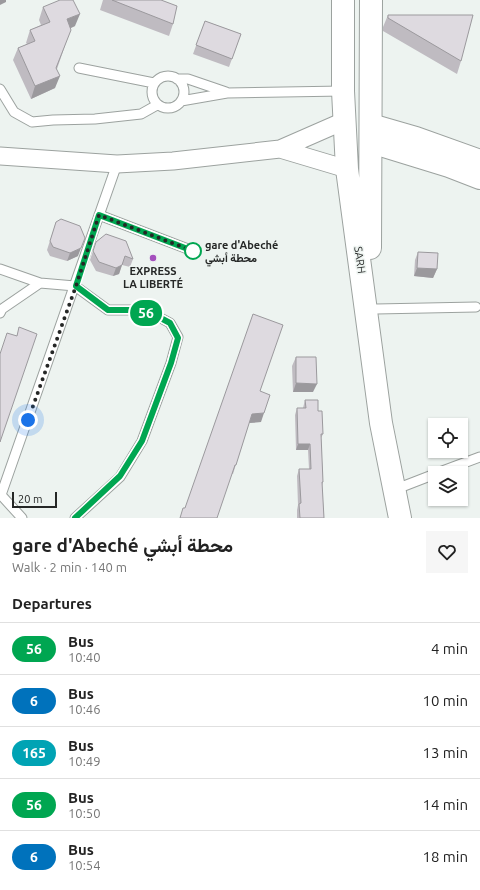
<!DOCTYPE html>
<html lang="en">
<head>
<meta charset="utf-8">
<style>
	body { margin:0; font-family:Ubuntu,Vazirmatn,sans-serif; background:#f6f6f6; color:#222; height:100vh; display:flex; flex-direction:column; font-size:15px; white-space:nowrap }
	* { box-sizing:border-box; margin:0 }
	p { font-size:13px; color:#767676 }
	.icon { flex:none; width:22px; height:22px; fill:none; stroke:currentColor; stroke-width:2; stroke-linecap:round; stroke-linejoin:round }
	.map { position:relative; height:518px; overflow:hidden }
	.drawer { display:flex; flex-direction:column; background:#fff; flex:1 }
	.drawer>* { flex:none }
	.badge { padding:0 8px; border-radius:13px; font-size:14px; line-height:26px }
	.tools { position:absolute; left:428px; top:418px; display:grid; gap:8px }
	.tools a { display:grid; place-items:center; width:40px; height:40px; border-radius:0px; background:#fff; box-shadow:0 1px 3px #0004; font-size:20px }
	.scale { position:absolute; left:12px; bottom:10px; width:45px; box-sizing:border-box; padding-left:4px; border:2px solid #252726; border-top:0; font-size:11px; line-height:14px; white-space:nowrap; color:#252726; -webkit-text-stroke:3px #edf3f0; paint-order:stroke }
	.you { position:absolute; width:20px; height:20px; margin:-10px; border:3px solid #fff; border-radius:50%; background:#1a73e8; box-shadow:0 0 0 6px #1a73e833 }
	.map>.badge { position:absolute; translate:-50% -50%; box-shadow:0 0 0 2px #fff }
	h2 { padding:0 12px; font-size:15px; line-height:36px }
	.round { display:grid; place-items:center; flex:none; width:42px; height:42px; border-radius:0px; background:#f6f6f6 }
	.head { display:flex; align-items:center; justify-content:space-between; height:68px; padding:0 12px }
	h1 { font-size:19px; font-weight:700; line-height:30px }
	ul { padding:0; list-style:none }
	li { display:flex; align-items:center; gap:12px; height:52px; padding:0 12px; border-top:1px solid #e0e0e0 }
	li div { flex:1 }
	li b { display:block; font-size:15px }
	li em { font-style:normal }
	li .badge { min-width:44px; font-weight:700; text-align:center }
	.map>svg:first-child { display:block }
</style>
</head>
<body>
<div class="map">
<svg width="480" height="518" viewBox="0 0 480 518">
	<rect width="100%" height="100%" fill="#edf3f0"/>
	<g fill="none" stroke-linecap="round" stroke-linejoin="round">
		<g stroke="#9ca29f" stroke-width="11">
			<path id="service" d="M 79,68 L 154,83
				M152 92a16 16 0 1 1 32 0a16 16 0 1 1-32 0Z
				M 177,79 L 188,79 L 226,92
				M 0,89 L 14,112 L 32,122 L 53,120 L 95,119 L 141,114 L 157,105
				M 181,101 L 227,93 L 343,91
				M 99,215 L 193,251
				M 0,269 L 40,283 L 75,286 L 108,310 L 135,310 L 155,315 L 170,323 L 178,337 L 171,363 L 142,441 L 120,477 L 75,518
				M 376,309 L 476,307
				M 0,313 L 2,309 L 40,283
				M 437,473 L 480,457
				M 404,486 L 435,474
				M 22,518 L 1,495 L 117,164"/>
		</g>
		<g stroke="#9ca29f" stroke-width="19">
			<path id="minor" d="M 280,149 L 347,169
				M 0,156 L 117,164 L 173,161 L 280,149 L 344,121"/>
		</g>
		<g stroke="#9ca29f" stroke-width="24">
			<path id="tertiary" d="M 371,125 L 416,138 L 480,161
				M 371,142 L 449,166 L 480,178"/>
		</g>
		<g stroke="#9ca29f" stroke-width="24">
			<path id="trunk" d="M 343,0 L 343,91 L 347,169 L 381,423 L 400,518
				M 370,248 L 371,0"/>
		</g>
		<use href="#service" stroke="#fff" stroke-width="9"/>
		<use href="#minor" stroke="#fff" stroke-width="17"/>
		<use href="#tertiary" stroke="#fff" stroke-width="22"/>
		<use href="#trunk" stroke="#fff" stroke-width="22"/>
	</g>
	<path fill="#bfbbc1" d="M 103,0 L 161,0 L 173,24 L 169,36 L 100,10 Z
		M 43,7 L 75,26 L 71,28 L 57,69 L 55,88 L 31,99 L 13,60 L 18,48 L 27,44 L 26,43 L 30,30 L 41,25 L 39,20 Z
		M 388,15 L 461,61 L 457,74 L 383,31 L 383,27 Z
		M 205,21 L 241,34 L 229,67 L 193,54 Z
		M 56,222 L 78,256 L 67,261 L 50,256 L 47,250 Z
		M 96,242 L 133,259 L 130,267 L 122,265 L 119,274 L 113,276 L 96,271 L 90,260 Z
		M 418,252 L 437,269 L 433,278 L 414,276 L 415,260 Z
		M 296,357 L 313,392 L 293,392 L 292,366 Z
		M 260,391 L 261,422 L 249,423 L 233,474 L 232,474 L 185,508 Z
		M 305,400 L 318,411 L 323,434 L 321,438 L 323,482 L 322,486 L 324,518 L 297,518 L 297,510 L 298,505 L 297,476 L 299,469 L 309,469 L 308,450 L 296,450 L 295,415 L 297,408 L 303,408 Z"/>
	<path fill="#9b999d" d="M 0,0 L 6,0 L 6,2 L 0,5 Z
		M 80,14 L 75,26 L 62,32 L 67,19 Z
		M 60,76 L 55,88 L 31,99 L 35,86 Z
		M 81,248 L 78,256 L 67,261 L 70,253 Z
		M 122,265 L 119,274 L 113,276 L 116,268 Z
		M 417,268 L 437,269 L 433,278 L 414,276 Z
		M 296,383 L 317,384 L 313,392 L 293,392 Z
		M 264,413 L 261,422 L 249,423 L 252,414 Z
		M 298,444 L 310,444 L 308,450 L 296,450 Z
		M 467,485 L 464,493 L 461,494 L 461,486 Z"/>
	<path fill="#dedae0" stroke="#9b999d" d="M 60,0 L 73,0 L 80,14 L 67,19 L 71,30 L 56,68 L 60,76 L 35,86 L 18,48 L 35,41 L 30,30 L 50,22 L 43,7 Z
		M 112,0 L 161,0 L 177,6 L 173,24 Z
		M 388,15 L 473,15 L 461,61 L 388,18 Z
		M 205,21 L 241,34 L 232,59 L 196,45 Z
		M 61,219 L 80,226 L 85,238 L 81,248 L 70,253 L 53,247 L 50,241 L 56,222 Z
		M 106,234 L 126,241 L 133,259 L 125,256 L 122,265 L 116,268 L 99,262 L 93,251 L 96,242 Z
		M 418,252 L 438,253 L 437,269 L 417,268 Z
		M 253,314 L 283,325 L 260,391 L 270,395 L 264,413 L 252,414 L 236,465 L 235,465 L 217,518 L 180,518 L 183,508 L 185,508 Z
		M 19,327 L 37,334 L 0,442 L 0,354 L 7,333 L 17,336 Z
		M 296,357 L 316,357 L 317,384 L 296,383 Z
		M 305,400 L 318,400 L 318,411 L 322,411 L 323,434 L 321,434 L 323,482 L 322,482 L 324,518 L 300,518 L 299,504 L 301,503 L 299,469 L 311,469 L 310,444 L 298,444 L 297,408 L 306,408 Z
		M 461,473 L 464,473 L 467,485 L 461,486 Z"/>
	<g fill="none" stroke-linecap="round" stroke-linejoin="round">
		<g stroke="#fff" stroke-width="9">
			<path id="line" d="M 75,518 L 120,476 L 142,441 L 171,363 L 178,338 L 170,323 L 155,315 L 135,310 L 108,310 L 76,286 L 99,215 L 193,251"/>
		</g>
		<use href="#line" stroke="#00a651" stroke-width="6"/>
		<path stroke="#252726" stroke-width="4" stroke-dasharray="0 7.2" d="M 28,420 L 76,286 L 99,215 L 193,251"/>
	</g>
	<circle fill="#fff" stroke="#00a651" stroke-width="2" cx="193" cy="251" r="8"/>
	<circle fill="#a44fbd" stroke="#edf3f0" stroke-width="1.5" cx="153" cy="258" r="4"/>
	<g text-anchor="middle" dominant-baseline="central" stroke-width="3" stroke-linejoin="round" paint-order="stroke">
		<g font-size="11" font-weight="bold" fill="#252726" stroke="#edf3f0" text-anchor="start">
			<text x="205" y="245">gare d'Abeché<tspan x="205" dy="13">محطة أبشي</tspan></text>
		</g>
		<g font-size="11" fill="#252726" stroke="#edf3f0">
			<text transform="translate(360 260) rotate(82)">SARH</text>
		</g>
		<g font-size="11" font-weight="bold" fill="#252726" stroke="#edf3f0">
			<text x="153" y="271">EXPRESS<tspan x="153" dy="13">LA LIBERTÉ</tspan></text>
		</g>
	</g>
</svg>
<div class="tools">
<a><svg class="icon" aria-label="locate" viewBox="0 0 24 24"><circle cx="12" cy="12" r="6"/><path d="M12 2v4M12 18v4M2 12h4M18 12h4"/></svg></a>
<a><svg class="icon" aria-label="layers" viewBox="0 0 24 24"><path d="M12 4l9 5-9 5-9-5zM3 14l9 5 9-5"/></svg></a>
</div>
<div class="scale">20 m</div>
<div class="you" style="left:28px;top:420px"></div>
<b class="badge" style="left:146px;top:313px;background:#00a651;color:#fff">56</b>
</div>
<section class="drawer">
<div class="head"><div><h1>gare d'Abeché محطة أبشي</h1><p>Walk · 2 min · 140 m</p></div><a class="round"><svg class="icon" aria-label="heart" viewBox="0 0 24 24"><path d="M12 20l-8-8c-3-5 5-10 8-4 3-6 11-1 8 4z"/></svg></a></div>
<h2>Departures</h2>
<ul>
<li><span class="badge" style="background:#00a651;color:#fff">56</span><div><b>Bus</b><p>10:40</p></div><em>4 min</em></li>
<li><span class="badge" style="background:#0072bc;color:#fff">6</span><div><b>Bus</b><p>10:46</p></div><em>10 min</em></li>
<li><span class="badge" style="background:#00a3b4;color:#fff">165</span><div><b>Bus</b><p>10:49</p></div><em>13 min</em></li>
<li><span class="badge" style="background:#00a651;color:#fff">56</span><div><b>Bus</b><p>10:50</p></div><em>14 min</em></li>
<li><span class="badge" style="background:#0072bc;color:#fff">6</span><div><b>Bus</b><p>10:54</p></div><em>18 min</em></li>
</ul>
</section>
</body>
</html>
